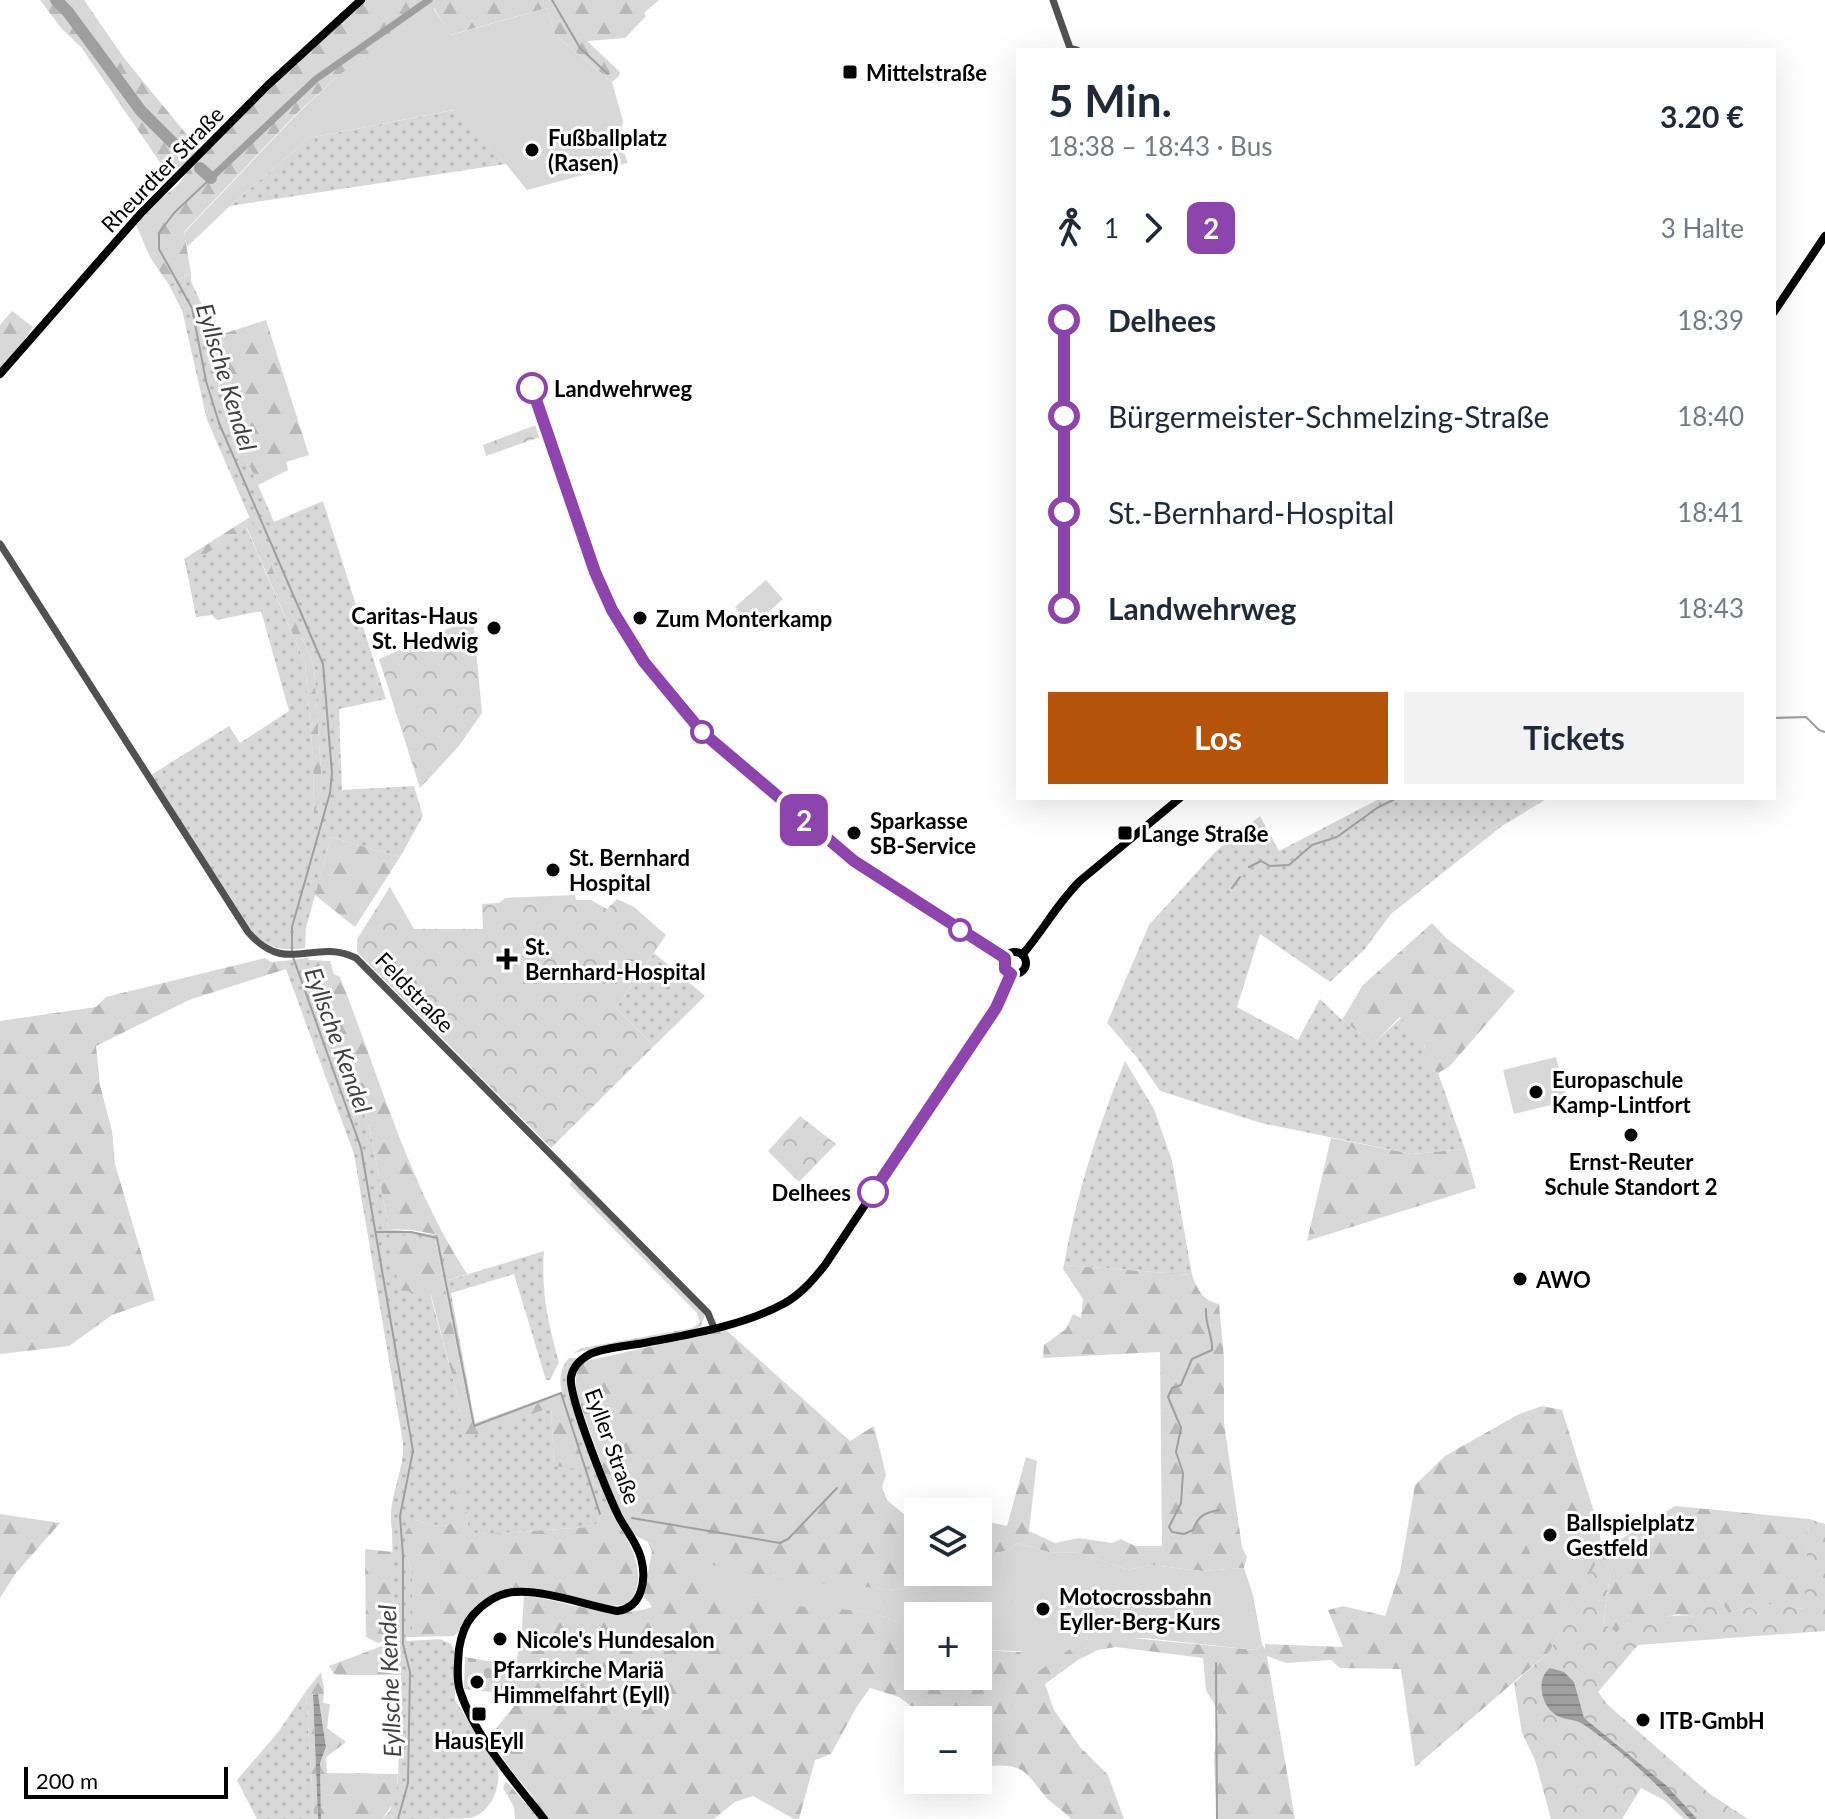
<!DOCTYPE html>
<html lang="de">
<head>
<meta charset="utf-8">
<style>
	body { margin:0; font-family:Lato,sans-serif; background:#f2f2f3; color:#1f2937; height:100vh; display:flex; flex-direction:column; font-size:30px; white-space:nowrap }
	* { box-sizing:border-box; margin:0 }
	p { font-size:26px; color:#747a83 }
	.icon { flex:none; width:44px; height:44px; fill:none; stroke:currentColor; stroke-width:2; stroke-linecap:round; stroke-linejoin:round }
	.map { position:relative; flex:1; overflow:hidden }
	.drawer { position:absolute; left:1016px; top:48px; width:760px; height:752px; display:flex; flex-direction:column; background:#fff; border-radius:0px; box-shadow:0 8px 32px #0002 }
	.drawer>* { flex:none }
	.badge { padding:0 16px; border-radius:12px; font-size:28px; line-height:52px }
	.buttons { position:absolute; left:904px; top:1498px; display:grid; gap:16px }
	.buttons a { display:grid; place-items:center; width:88px; height:88px; border-radius:0px; background:#fff; box-shadow:0 8px 32px #0002; font-size:40px }
	.scale { position:absolute; left:24px; bottom:20px; width:204px; box-sizing:border-box; padding-left:8px; border:4px solid #000; border-top:0; font-size:22px; line-height:28px; white-space:nowrap; color:#000; -webkit-text-stroke:6px #fff; paint-order:stroke }
	.map>.badge { position:absolute; translate:-50% -50%; box-shadow:0 0 0 4px #fff }
	.legs { display:flex; align-items:center; gap:12px; height:88px; padding:0 32px; font-size:26px }
	.legs p { margin-inline-start:auto }
	.head { display:flex; align-items:center; justify-content:space-between; height:136px; padding:0 32px }
	h1 { font-size:44px; font-weight:700; line-height:60px }
	.primary-button { display:flex; gap:16px; margin-top:auto; padding:16px 32px }
	.primary-button a { flex:1; height:92px; border-radius:0px; background:#b45309; color:#fff; font-size:32px; font-weight:700; line-height:92px; text-align:center }
	.primary-button a+a { background:#f2f2f3; color:#1f2937 }
	ul { padding:0 32px; list-style:none }
	li { display:flex; align-items:center; gap:28px; height:96px; font-size:30px }
	li i { display:grid; place-items:center; width:12px; height:100%; margin:0 10px; background:currentColor }
	li i::after { content:''; width:20px; height:20px; margin:-10px; border:6px solid; border-radius:50%; background:#fff }
	li p { margin-inline-start:auto }
	li:first-child i { background:linear-gradient(#0000 50%,currentColor 0) }
	li:last-child i { background:linear-gradient(currentColor 50%,#0000 0) }
	.map>svg:first-child { display:block }
</style>
</head>
<body>
<div class="map">
<svg width="1825" height="1819" viewBox="0 0 1825 1819">
	<defs>
		<pattern id="grass-dots" width="8" height="8" patternUnits="userSpaceOnUse" patternTransform="scale(2)"><rect width="8" height="8" fill="#d8d8d8"/><path d="M2 2h.1M6 6h.1" fill="none" stroke="#b8b8b8" stroke-width="1.8" stroke-linecap="round"/></pattern>
		<pattern id="forest-firs" width="22" height="20" patternUnits="userSpaceOnUse" patternTransform="scale(2)"><rect width="22" height="20" fill="#d8d8d8"/><path d="M5 1l3.5 6h-7zM16 11l3.5 6h-7z" fill="#b8b8b8"/></pattern>
		<pattern id="cemetery-stones" width="16" height="16" patternUnits="userSpaceOnUse" patternTransform="scale(2)"><rect width="16" height="16" fill="#d8d8d8"/><path d="M2 7V4a2 2 0 0 1 4 0v3zM10 15v-3a2 2 0 0 1 4 0v3z" fill="#b8b8b8"/></pattern>
		<pattern id="park-crowns" width="20" height="18" patternUnits="userSpaceOnUse" patternTransform="scale(2)"><rect width="20" height="18" fill="#d8d8d8"/><path d="M2 6a3 3 0 1 1 6 0M12 15a3 3 0 1 1 6 0" fill="none" stroke="#b8b8b8"/></pattern>
		<pattern id="water-rules" width="6" height="5" patternUnits="userSpaceOnUse" patternTransform="scale(2)"><rect width="6" height="5" fill="#9f9f9f"/><path d="M0 2.5h6" fill="none" stroke="#878787"/></pattern>
	</defs>
	<rect width="100%" height="100%" fill="#fff"/>
	<path fill="url(#grass-dots)" fill-rule="evenodd" d="M 454,110 L 506,164 L 230,206 L 309,138 Z
		M 191,273 L 191,281 L 201,303 L 225,408 L 274,522 L 323,501 L 386,699 L 339,709 L 342,790 L 414,786 L 423,816 L 400,857 L 331,837 L 306,928 L 305,948 C 283,951 270,949 254,934 L 151,775 L 229,726 L 240,743 L 289,711 L 261,611 L 217,620 L 212,615 L 196,617 L 186,566 L 246,527 L 305,663 L 313,757 L 314,812 L 321,788 L 321,772 L 314,665 L 207,420 L 182,310 L 169,285 Z
		M 1381,798 L 1548,798 L 1502,826 L 1391,914 L 1364,950 L 1330,982 L 1260,934 L 1237,1007 L 1298,1040 L 1320,999 L 1342,1020 L 1374,1043 L 1403,1016 C 1409,1025 1420,1035 1424,1045 C 1429,1058 1422,1066 1438,1073 L 1465,1149 L 1412,1154 L 1261,1123 L 1160,1091 L 1135,1055 L 1107,1023 L 1149,925 L 1216,851 L 1260,816 L 1279,851 Z
		M 654,953 L 705,996 L 654,1046 L 616,1008 Z
		M 308,958 L 370,1130 L 389,1229 L 439,1235 L 449,1280 L 544,1251 C 541,1291 548,1324 559,1362 L 550,1380 L 546,1380 L 514,1274 L 451,1293 L 475,1423 L 562,1392 C 559,1379 560,1368 569,1358 L 577,1358 L 568,1375 L 613,1515 L 601,1514 L 598,1523 L 588,1527 L 488,1534 L 471,1533 L 468,1528 L 460,1454 L 454,1455 L 454,1521 C 444,1531 428,1523 415,1520 L 406,1553 L 412,1574 L 412,1637 L 406,1637 L 407,1641 L 440,1639 L 451,1644 L 455,1652 L 455,1700 L 497,1766 C 502,1786 492,1811 471,1818 C 455,1819 402,1819 382,1819 L 390,1811 L 398,1780 L 401,1675 L 390,1643 L 400,1641 L 400,1637 L 394,1637 L 392,1529 C 386,1500 405,1472 403,1443 L 354,1154 L 283,961 ZM 435,1240 L 473,1428 L 561,1396 L 554,1466 L 551,1406 L 464,1438 L 457,1394 L 430,1294 Z
		M 1125,1061 L 1154,1109 L 1172,1161 L 1192,1275 L 1064,1265 C 1076,1195 1098,1126 1125,1061 Z
		M 574,1180 L 701,1309 L 705,1315 L 701,1326 L 692,1331 L 573,1353 L 582,1348 L 692,1328 L 700,1323 L 697,1313 L 569,1184 Z
		M 306,1691 L 314,1819 L 257,1819 L 237,1780 L 279,1731 Z"/>
	<path fill="url(#forest-firs)" d="M 40,0 L 84,0 L 124,58 L 201,152 L 362,0 L 659,0 L 644,13 L 646,16 L 625,38 L 587,41 L 620,72 L 619,76 L 612,82 L 555,35 L 547,8 L 450,35 L 434,8 L 338,76 L 298,112 L 184,232 L 191,273 L 169,285 L 150,257 L 134,220 L 178,185 L 199,155 L 168,174 L 81,47 L 62,29 Z
		M 12,311 L 33,327 L 0,375 L 0,325 Z
		M 266,320 L 309,455 L 286,462 L 288,470 L 258,485 L 225,408 L 210,338 Z
		M 250,517 L 314,665 L 321,772 L 321,788 L 314,816 L 313,757 L 305,663 L 247,528 L 186,566 L 184,559 Z
		M 331,837 L 400,857 L 355,927 L 315,895 Z
		M 1432,923 L 1446,938 L 1515,991 L 1449,1067 L 1438,1073 L 1426,1066 L 1425,1046 L 1400,1017 L 1374,1043 L 1342,1020 L 1363,985 Z
		M 265,958 L 271,962 L 283,961 L 286,969 L 189,1000 L 96,1046 L 100,1085 L 112,1131 L 115,1164 L 155,1300 L 112,1315 L 69,1346 L 0,1354 L 0,1021 L 96,1007 L 106,997 Z
		M 308,960 L 330,961 L 334,974 L 340,977 C 380,1078 408,1183 467,1274 L 448,1280 L 439,1235 L 412,1230 L 389,1229 L 370,1130 Z
		M 1331,1138 L 1412,1154 L 1465,1149 L 1476,1188 L 1307,1241 Z
		M 389,1233 L 435,1240 L 473,1427 L 561,1395 L 585,1470 L 554,1466 L 551,1407 L 464,1439 L 457,1394 L 431,1295 L 399,1290 Z
		M 1064,1265 L 1192,1275 C 1198,1290 1202,1300 1219,1304 L 1224,1358 L 1224,1423 L 1242,1547 L 1247,1557 L 1244,1568 L 1202,1571 L 1150,1565 L 1128,1570 L 1081,1553 L 1048,1552 L 1018,1543 L 1007,1551 L 978,1555 L 978,1524 L 989,1522 L 1007,1526 L 1026,1457 L 1037,1461 L 1029,1531 L 1055,1543 L 1079,1538 L 1112,1543 L 1121,1539 L 1135,1546 L 1162,1546 L 1160,1352 L 1043,1358 L 1044,1345 L 1066,1329 L 1073,1314 L 1081,1318 L 1083,1299 L 1063,1269 Z
		M 726,1330 L 850,1441 L 874,1426 L 886,1475 L 882,1487 L 887,1500 L 906,1516 L 921,1509 L 924,1512 L 918,1512 L 918,1572 L 933,1572 L 919,1584 L 896,1590 L 820,1584 L 771,1575 L 747,1575 L 724,1569 L 731,1593 C 787,1613 871,1597 918,1634 L 918,1676 L 978,1676 L 978,1650 L 1061,1654 L 1083,1640 L 1122,1637 L 1256,1650 L 1262,1644 L 1265,1649 L 1265,1644 L 1343,1647 L 1328,1610 L 1343,1606 L 1385,1616 L 1400,1572 L 1415,1485 L 1445,1456 L 1519,1414 L 1542,1406 L 1562,1410 L 1599,1528 L 1602,1551 L 1675,1506 L 1809,1519 L 1805,1609 L 1770,1605 L 1760,1615 L 1750,1607 L 1729,1613 L 1694,1617 L 1678,1614 L 1645,1622 L 1623,1624 L 1617,1633 L 1603,1624 L 1610,1575 L 1602,1552 L 1550,1651 L 1415,1767 L 1401,1669 L 1340,1668 L 1331,1660 L 1286,1663 L 1267,1656 L 1295,1819 L 1217,1819 L 1214,1760 L 1218,1711 L 1206,1690 L 1203,1658 L 1116,1647 L 1098,1650 L 1078,1660 L 1045,1684 L 1054,1710 L 1080,1747 L 1108,1775 L 1124,1819 L 1071,1819 C 1064,1811 1053,1805 1046,1797 C 1024,1771 1024,1763 987,1766 L 978,1753 L 978,1720 L 929,1720 L 899,1697 L 870,1688 L 856,1708 L 831,1754 L 815,1760 L 799,1819 L 794,1819 L 753,1796 L 735,1802 L 714,1819 L 515,1819 L 514,1807 L 503,1788 L 506,1781 L 525,1803 L 533,1797 L 509,1767 L 489,1737 L 520,1699 L 517,1687 L 510,1687 L 521,1641 L 524,1596 C 569,1600 607,1622 652,1607 L 644,1596 L 652,1551 L 648,1542 L 633,1534 L 613,1496 L 577,1395 C 575,1381 574,1365 590,1360 Z
		M 454,1454 L 461,1454 L 468,1528 L 471,1532 L 488,1534 L 588,1527 L 598,1523 L 601,1514 L 613,1515 C 628,1540 652,1577 628,1604 L 612,1606 L 541,1591 L 503,1591 L 454,1636 L 412,1637 L 412,1574 L 406,1553 L 405,1533 L 415,1520 C 428,1523 444,1531 454,1521 Z
		M 0,1514 L 60,1523 L 16,1573 L 0,1598 Z
		M 365,1549 L 393,1552 L 394,1637 L 378,1643 L 366,1637 Z
		M 390,1643 L 401,1675 L 339,1675 L 334,1674 L 329,1666 Z
		M 321,1672 L 324,1688 L 323,1703 L 330,1704 L 327,1728 L 346,1742 L 326,1757 L 327,1773 L 398,1774 L 396,1799 L 382,1819 L 321,1819 L 320,1763 L 326,1747 L 318,1694 L 313,1696 L 318,1819 L 314,1819 L 306,1691 Z"/>
	<path fill="url(#cemetery-stones)" d="M 465,1657 L 515,1666 L 510,1689 L 492,1692 L 464,1689 Z"/>
	<path fill="url(#park-crowns)" d="M 536,425 L 540,437 L 486,456 L 483,445 Z
		M 473,618 L 482,713 L 458,747 L 420,788 L 379,659 Z
		M 390,887 L 414,929 L 483,929 L 482,904 L 499,903 L 505,898 L 575,895 L 576,900 L 591,900 L 607,909 L 617,899 L 634,907 L 666,935 L 616,1008 L 654,1046 L 551,1148 L 357,952 L 357,939 Z
		M 800,1116 L 836,1144 L 799,1182 L 768,1151 Z
		M 1809,1519 L 1825,1524 L 1825,1631 L 1638,1645 L 1598,1692 L 1608,1705 L 1710,1794 L 1748,1819 L 1684,1819 L 1664,1800 L 1641,1788 L 1622,1819 L 1551,1819 L 1535,1760 L 1522,1733 L 1514,1683 L 1550,1651 L 1602,1551 L 1610,1575 L 1603,1624 L 1617,1632 L 1623,1624 C 1647,1622 1670,1612 1694,1617 L 1719,1598 L 1729,1613 L 1750,1607 L 1760,1614 L 1769,1604 L 1804,1609 Z"/>
	<path fill="#d8d8d8" d="M 433,8 L 451,35 L 547,8 L 555,35 L 612,82 L 623,121 L 620,142 L 628,163 L 527,190 L 506,164 L 453,110 L 309,138 L 230,206 L 187,247 L 184,233 L 299,112 L 338,76 Z
		M 766,580 L 783,599 L 752,627 L 735,607 Z
		M 1556,1057 L 1567,1101 L 1514,1114 L 1503,1070 Z
		M 1567,1511 L 1579,1539 L 1532,1558 L 1520,1530 Z
		M 1018,1543 L 1048,1552 L 1081,1553 L 1128,1570 L 1150,1565 L 1202,1571 L 1244,1568 L 1253,1595 L 1262,1644 L 1256,1650 L 1145,1638 L 1083,1640 L 1032,1676 L 1017,1670 L 1021,1651 L 978,1650 L 978,1616 L 918,1616 L 918,1634 C 881,1605 828,1610 785,1605 C 748,1600 710,1590 677,1573 L 674,1564 L 686,1557 L 747,1575 L 771,1575 L 820,1583 L 896,1590 L 919,1584 L 933,1572 L 978,1572 L 978,1555 L 1007,1551 Z"/>
	<path fill="url(#water-rules)" d="M 1550,1668 L 1564,1672 L 1574,1682 L 1584,1718 L 1667,1786 L 1697,1819 L 1690,1819 C 1660,1788 1630,1757 1594,1732 C 1590,1729 1584,1724 1579,1722 C 1568,1718 1560,1720 1551,1711 C 1540,1699 1537,1678 1550,1668 Z
		M 318,1694 L 326,1747 L 320,1763 L 321,1819 L 318,1819 L 313,1695 Z"/>
	<g fill="none" stroke-linecap="round" stroke-linejoin="round">
		<path stroke="#9f9f9f" stroke-width="2" d="M 552,0 L 580,48 L 608,74
			M 211,178 L 174,213 L 159,233 L 159,249 L 192,308 L 206,381 L 219,423 L 323,664 L 332,773 L 330,793 L 292,927 L 292,951
			M 1774,718 L 1806,717 L 1819,730 L 1825,732
			M 1249,867 L 1261,861 L 1270,866 L 1289,865 L 1312,845 L 1337,837 L 1377,808 L 1397,798
			M 1232,888 L 1240,877
			M 293,957 L 361,1148 L 413,1451 L 400,1516 L 403,1556 L 403,1644 L 410,1672 L 408,1783 L 398,1819
			M 376,1232 L 411,1232 L 437,1238 L 474,1426 L 561,1393 L 600,1514
			M 1206,1309 C 1205,1326 1213,1335 1212,1350 L 1192,1359 L 1181,1385 L 1172,1388 L 1168,1397 L 1181,1428 L 1176,1452 L 1183,1473 L 1181,1503 L 1169,1527 L 1172,1532 L 1184,1534 L 1193,1530 C 1198,1516 1204,1513 1219,1510
			M 632,1518 L 780,1543 L 788,1539 L 837,1488
			M 1216,1663 L 1217,1819"/>
		<path stroke="#9f9f9f" stroke-width="7" d="M 211,178 L 316,79 L 429,0"/>
		<path stroke="#9f9f9f" stroke-width="12" d="M 56,0 L 68,12 L 141,111 L 179,149
			M 200,168 L 211,178"/>
		<path stroke="#515151" stroke-width="7" d="M 1053,0 L 1070,48 L 1077,50
			M 0,544 L 248,932 C 287,977 313,937 356,958 L 708,1313 L 714,1328"/>
		<path stroke="#000" stroke-width="8" d="M 1774,312 L 1825,236
			M 0,374 L 141,213 L 268,85 L 361,0
			M1004 963a11 11 0 1 1 22 0a11 11 0 1 1-22 0Z
			M 1022,955 C 1043,931 1058,902 1081,880 L 1180,798
			M 544,1819 C 515,1782 475,1737 460,1691 C 456,1678 458,1663 459,1649 C 461,1636 465,1624 473,1615 C 484,1603 498,1593 515,1592 C 545,1590 586,1605 617,1611 C 642,1608 647,1580 641,1558 C 637,1543 625,1529 618,1515 C 608,1494 568,1396 571,1377 C 573,1366 581,1359 590,1354 C 606,1347 627,1346 644,1343 C 691,1334 743,1326 785,1303 C 802,1293 813,1280 825,1265 L 996,1008 L 1011,974"/>
	</g>
	<g fill="none" stroke-linecap="round" stroke-linejoin="round">
		<g stroke="#fff" stroke-width="18">
			<path id="line-1" d="M 532,388 L 595,572 L 612,610 L 644,662 L 702,732 L 854,861 L 1005,958 L 1005,969 L 1011,974 L 996,1008 L 873,1192"/>
		</g>
		<use href="#line-1" stroke="#8e44ad" stroke-width="12"/>
	</g>
	<g fill="#000" stroke="#fff" stroke-width="3">
		<rect x="842" y="64" width="16" height="16" rx="4"/>
		<circle cx="532" cy="150" r="8"/>
		<circle cx="640" cy="618" r="8"/>
		<circle cx="494" cy="628" r="8"/>
		<circle cx="854" cy="833" r="8"/>
		<rect x="1117" y="825" width="16" height="16" rx="4"/>
		<circle cx="553" cy="870" r="8"/>
		<path d="M503 947h8v8h8v8h-8v8h-8v-8h-8v-8h8z"/>
		<circle cx="1536" cy="1092" r="8"/>
		<circle cx="1631" cy="1135" r="8"/>
		<circle cx="1520" cy="1279" r="8"/>
		<circle cx="1550" cy="1535" r="8"/>
		<circle cx="1043" cy="1609" r="8"/>
		<circle cx="500" cy="1639" r="8"/>
		<circle cx="477" cy="1682" r="8"/>
		<rect x="471" y="1706" width="16" height="16" rx="4"/>
		<circle cx="1643" cy="1720" r="8"/>
	</g>
	<g fill="#fff" stroke="#8e44ad" stroke-width="4">
		<circle cx="532" cy="388" r="14"/>
		<circle cx="702" cy="732" r="10"/>
		<circle cx="960" cy="930" r="10"/>
		<circle cx="873" cy="1192" r="14"/>
	</g>
	<g text-anchor="middle" dominant-baseline="central" stroke-width="6" stroke-linejoin="round" paint-order="stroke">
		<g font-size="22" font-weight="bold" fill="#000" stroke="#fff" text-anchor="start">
			<text x="866" y="72">Mittelstraße</text>
			<text x="548" y="137">Fußballplatz<tspan x="548" dy="25">(Rasen)</tspan></text>
			<text x="478" y="615" text-anchor="end">Caritas-Haus<tspan x="478" dy="25">St. Hedwig</tspan></text>
			<text x="656" y="618">Zum Monterkamp</text>
			<text x="870" y="820">Sparkasse<tspan x="870" dy="25">SB-Service</tspan></text>
			<text x="1141" y="833">Lange Straße</text>
			<text x="569" y="857">St. Bernhard<tspan x="569" dy="25">Hospital</tspan></text>
			<text x="525" y="946">St.<tspan x="525" dy="25">Bernhard-Hospital</tspan></text>
			<text x="1552" y="1079">Europaschule<tspan x="1552" dy="25">Kamp-Lintfort</tspan></text>
			<text x="1631" y="1161" text-anchor="middle">Ernst-Reuter<tspan x="1631" dy="25">Schule Standort 2</tspan></text>
			<text x="1536" y="1279">AWO</text>
			<text x="1566" y="1522">Ballspielplatz<tspan x="1566" dy="25">Gestfeld</tspan></text>
			<text x="1059" y="1596">Motocrossbahn<tspan x="1059" dy="25">Eyller-Berg-Kurs</tspan></text>
			<text x="516" y="1639">Nicole's Hundesalon</text>
			<text x="493" y="1669">Pfarrkirche Mariä<tspan x="493" dy="25">Himmelfahrt (Eyll)</tspan></text>
			<text x="1659" y="1720">ITB-GmbH</text>
			<text x="479" y="1740" text-anchor="middle">Haus Eyll</text>
		</g>
		<g font-size="22" fill="#000" stroke="#fff">
			<text transform="translate(162 169) rotate(-46)">Rheurdter Straße</text>
			<text transform="translate(415 992) rotate(46)">Feldstraße</text>
			<text transform="translate(613 1446) rotate(70)">Eyller Straße</text>
		</g>
		<g font-size="22" font-weight="bold" fill="#000" stroke="#fff" text-anchor="start">
			<text x="554" y="388">Landwehrweg</text>
			<text x="851" y="1192" text-anchor="end">Delhees</text>
		</g>
		<g font-size="24" font-style="italic" fill="#404040" stroke="#fff">
			<text transform="translate(227 377) rotate(73)">Eyllsche Kendel</text>
			<text transform="translate(339 1040) rotate(70)">Eyllsche Kendel</text>
			<text transform="translate(389 1681) rotate(-92)">Eyllsche Kendel</text>
		</g>
	</g>
</svg>
<div class="buttons">
<a><svg class="icon" aria-label="layers" viewBox="0 0 24 24"><path d="M12 4l9 5-9 5-9-5zM3 14l9 5 9-5"/></svg></a>
<a>+</a>
<a>−</a>
</div>
<div class="scale">200 m</div>
<b class="badge" style="left:804px;top:820px;background:#8e44ad;color:#fff">2</b>
<section class="drawer">
<div class="head"><div><h1>5 Min.</h1><p>18:38 – 18:43 · Bus</p></div><b>3.20 €</b></div>
<div class="legs"><svg class="icon" aria-label="walk" viewBox="0 0 24 24"><circle cx="13" cy="4" r="2"/><path d="M13 8l-2 6 4 7M11 14l-3 7M7 12l3-4h3l4 4"/></svg>1<svg class="icon" aria-label="forward" viewBox="0 0 24 24"><path d="M9 5l7 7-7 7"/></svg><b class="badge" style="background:#8e44ad;color:#fff">2</b><p>3 Halte</p></div>
<ul>
<li><i style="color:#8e44ad"></i><b>Delhees</b><p>18:39</p></li>
<li><i style="color:#8e44ad"></i><span>Bürgermeister-Schmelzing-Straße</span><p>18:40</p></li>
<li><i style="color:#8e44ad"></i><span>St.-Bernhard-Hospital</span><p>18:41</p></li>
<li><i style="color:#8e44ad"></i><b>Landwehrweg</b><p>18:43</p></li>
</ul>
<div class="primary-button"><a>Los</a><a>Tickets</a></div>
</section>
</div>
</body>
</html>
